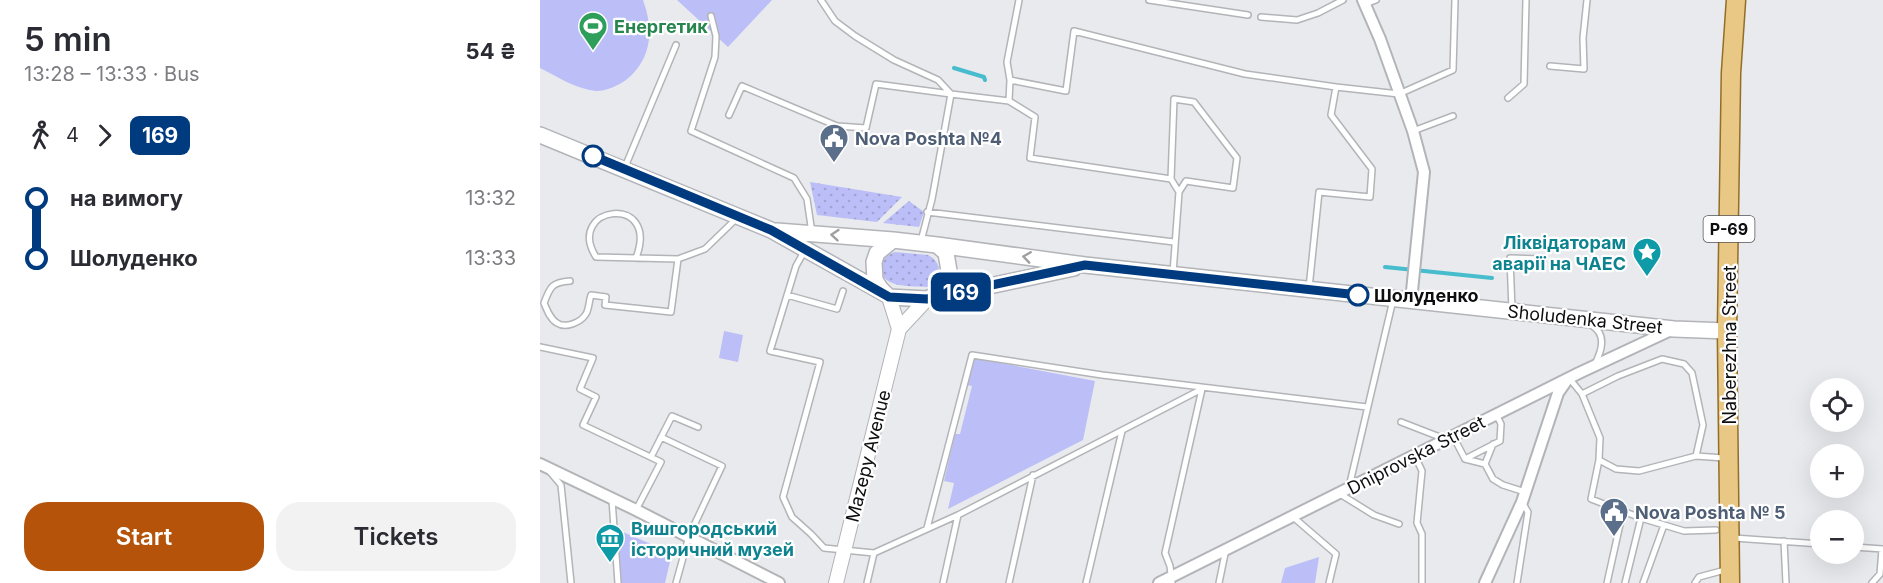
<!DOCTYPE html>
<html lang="en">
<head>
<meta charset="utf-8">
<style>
	body { margin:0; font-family:Inter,sans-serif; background:#f2f2f3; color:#2b2b33; height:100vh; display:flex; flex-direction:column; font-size:22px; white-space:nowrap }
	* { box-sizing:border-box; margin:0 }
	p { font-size:20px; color:#7c7c81 }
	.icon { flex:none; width:33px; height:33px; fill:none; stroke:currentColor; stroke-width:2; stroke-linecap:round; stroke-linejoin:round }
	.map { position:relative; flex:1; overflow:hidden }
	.details { display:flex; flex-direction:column; background:#fff; width:540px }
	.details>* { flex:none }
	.badge { padding:0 12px; border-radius:9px; font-size:21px; line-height:39px }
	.controls { position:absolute; left:1270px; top:378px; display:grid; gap:12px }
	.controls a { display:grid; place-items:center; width:54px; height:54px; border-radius:50%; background:#fff; box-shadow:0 6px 24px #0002; font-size:30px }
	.map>.badge { position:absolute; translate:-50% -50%; box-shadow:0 0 0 3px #fff }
	.legs { display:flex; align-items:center; gap:9px; height:66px; padding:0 24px; font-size:20px }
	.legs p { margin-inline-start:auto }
	.head { display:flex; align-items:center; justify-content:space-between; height:102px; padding:0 24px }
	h1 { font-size:33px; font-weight:600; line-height:45px }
	.button { display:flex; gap:12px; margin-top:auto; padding:12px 24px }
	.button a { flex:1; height:69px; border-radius:24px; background:#b45309; color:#fff; font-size:24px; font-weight:600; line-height:69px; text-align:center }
	.button a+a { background:#f2f2f3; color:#2b2b33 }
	ul { padding:0 24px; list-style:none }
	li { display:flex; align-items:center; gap:21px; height:60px; font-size:22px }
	li i { display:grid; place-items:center; width:9px; height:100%; margin:0 8px; background:currentColor }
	li i::after { content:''; width:15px; height:15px; margin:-8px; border:4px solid; border-radius:50%; background:#fff }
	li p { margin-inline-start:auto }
	li:first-child i { background:linear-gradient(#0000 50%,currentColor 0) }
	li:last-child i { background:linear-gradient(currentColor 50%,#0000 0) }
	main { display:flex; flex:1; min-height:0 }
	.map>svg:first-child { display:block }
</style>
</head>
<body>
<main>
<section class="details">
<div class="head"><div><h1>5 min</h1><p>13:28 – 13:33 · Bus</p></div><b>54 ₴</b></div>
<div class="legs"><svg class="icon" aria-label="walk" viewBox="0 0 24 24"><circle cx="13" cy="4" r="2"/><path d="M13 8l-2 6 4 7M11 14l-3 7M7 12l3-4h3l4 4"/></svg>4<svg class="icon" aria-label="forward" viewBox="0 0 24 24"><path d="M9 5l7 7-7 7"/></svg><b class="badge" style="background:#003b80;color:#fff">169</b></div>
<ul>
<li><i style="color:#003b80"></i><b>на вимогу</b><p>13:32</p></li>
<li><i style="color:#003b80"></i><b>Шолуденко</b><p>13:33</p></li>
</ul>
<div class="button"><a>Start</a><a>Tickets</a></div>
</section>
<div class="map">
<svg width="1343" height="583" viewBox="0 0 1343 583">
	<defs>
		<pattern id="grass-dots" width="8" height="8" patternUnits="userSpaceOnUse" patternTransform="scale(1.5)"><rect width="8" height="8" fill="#bcbef7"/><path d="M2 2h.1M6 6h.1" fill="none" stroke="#a0a2d3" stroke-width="1.8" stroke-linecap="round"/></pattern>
	</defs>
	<rect width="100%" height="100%" fill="#e9eaee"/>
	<path fill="url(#grass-dots)" d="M 270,182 L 362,197 L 337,222 L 277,215 Z
		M 369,201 L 384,212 L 379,227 L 343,223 Z
		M 355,252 L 388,255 C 404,263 401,279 387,287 C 373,286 337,289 342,265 C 343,258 349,254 355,252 Z"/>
	<path fill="#bcbef7" d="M 0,0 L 103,0 C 114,30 112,59 86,80 C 77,86 67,91 56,91 C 36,89 18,77 0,68 Z
		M 137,0 L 232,0 L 188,47 Z
		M 184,331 L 203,335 L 198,362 L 179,358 Z
		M 434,358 L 555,381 L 543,440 L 408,509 L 414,483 L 404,481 L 415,434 L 420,434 L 432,386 L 427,385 Z
		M 76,529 L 132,553 L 125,583 L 81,583 Z
		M 779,557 L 775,583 L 741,583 L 745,568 Z"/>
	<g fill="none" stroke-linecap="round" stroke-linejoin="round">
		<path stroke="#46bccd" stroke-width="4" d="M 414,68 L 444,77 L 445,80
			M 845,267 L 952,278"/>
		<g stroke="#b3b4b8" stroke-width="8">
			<path id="service" d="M 281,0 L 295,21 L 315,36 L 354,60 L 398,80 L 411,94
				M 479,0 L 467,62 L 470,80 L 526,91 L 534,31 L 705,74 L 796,87 L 859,94 L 913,70 L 915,0
				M 609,0 L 708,15
				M 825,4 L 836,0
				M 171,16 L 176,36 L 175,57 L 151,131 L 254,178 L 267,199 L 272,233
				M 721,17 L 757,20 L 778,13 L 803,0
				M 1010,66 L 1044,69 L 1043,38 L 1047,0
				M 968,98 L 984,84 L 986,0
				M 469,101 L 495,117 L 490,158 L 631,179 L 639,192
				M 189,115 L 202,86 L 297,126 L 326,128 L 336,84 L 411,94
				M 873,131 L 913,116
				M 85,167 L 136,45
				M 631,179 L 634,99 L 654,102 L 697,158 L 693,188 L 646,181 L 639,192 L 633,273
				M 387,212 L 634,242
				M 381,241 L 392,199 L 411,94 L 469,101 L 470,80
				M 265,250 L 256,266 L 230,351 L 280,362 L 243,497 L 252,517 L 271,534 L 284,548 L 334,553 L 418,515 L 662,389 L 625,553 L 630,566 L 632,583
				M 138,259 L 165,249 L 197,218
				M 30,281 C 12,282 10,287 4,303 C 7,310 10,319 17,323 C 26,329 41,322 46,314 C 49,309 49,301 51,295 L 66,297 L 65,305 L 131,312 L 138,259 L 56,257 C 24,206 121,192 96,258
				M 769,288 L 779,192 L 830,197 L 832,169 L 791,115 L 796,87
				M 247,295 L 297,309 L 303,291
				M 972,310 L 970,258 L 1003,259
				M 1051,325 C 1067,334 1062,350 1055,364
				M 0,347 L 53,358 L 40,389 L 56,397 L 43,425 L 121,462 L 96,510
				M 1029,378 L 1042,394 L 1060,438 L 1059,460 L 1051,499 L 1101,518 L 1144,531 L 1176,530
				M 1042,394 L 1078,376 L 1122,359 L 1144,364 L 1152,373 L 1163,425 L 1156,456 L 1184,458
				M 861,422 L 905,439
				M 913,436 L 925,459 L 960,441 L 961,424 L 956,414
				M 121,437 L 182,466 L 149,536 L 136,583
				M 875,456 L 882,471 L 877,523 L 882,534 L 882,583
				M 111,457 L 132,416 L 158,427
				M 925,459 L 945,464 L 953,444
				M 1059,460 L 1076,469 L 1099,471 L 1156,456
				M 945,464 L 953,479 L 963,485 L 985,492
				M 10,472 L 21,485 L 31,583
				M 809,487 L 853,300
				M 800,494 L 834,515 L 859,524
				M 72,500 L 78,583
				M 752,516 L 796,554 L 789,583
				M 387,528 L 432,355 L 562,375 L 827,407
				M 1194,538 L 1281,544
				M 1244,541 L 1246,583
				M 1314,547 L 1343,549
				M 327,583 L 334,553
				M 403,583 L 418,515
				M 469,583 L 493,475
				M 546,583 L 582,431
				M 679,583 L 686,549
				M 977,583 L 988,512 L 982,502
				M 1067,583 L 1083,511
				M 1085,583 L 1101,518
				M 1103,583 L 1124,525
				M 1155,583 L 1159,577 L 1185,570
				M 1332,583 L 1340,574 L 1342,549"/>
		</g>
		<g stroke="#b3b4b8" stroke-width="14">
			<path id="minor" d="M 823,0 L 840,39 L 873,131 L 884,172 L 871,301
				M 0,464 L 96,510 L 239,583
				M 619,583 L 1039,373 L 1131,330
				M 945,583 L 982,502 L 1018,393 L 1027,380"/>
		</g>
		<g stroke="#b3b4b8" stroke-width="16">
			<path id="tertiary" d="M 349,297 L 359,329
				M 296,583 L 359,329 L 387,299"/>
		</g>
		<g stroke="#b3b4b8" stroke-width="18">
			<path id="secondary" d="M 0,135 L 231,230 L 347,295
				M 237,231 L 353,240 L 397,245 L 406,253 L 409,271 L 408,280 L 400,293 L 387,299 L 349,297 L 340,288 L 335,280 L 334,262 L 337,253 L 353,240
				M 397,245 L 545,265 L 1134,329 L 1187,331
				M 393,298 L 534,268"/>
		</g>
		<g stroke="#936e26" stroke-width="21">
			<path id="primary" d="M 1190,583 L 1187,331 L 1191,73 L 1196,0"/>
		</g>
		<use href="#service" stroke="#fff" stroke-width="5"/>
		<use href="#minor" stroke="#fff" stroke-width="10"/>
		<use href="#tertiary" stroke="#fff" stroke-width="14"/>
		<use href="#secondary" stroke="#fff" stroke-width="15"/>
		<use href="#primary" stroke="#e9c784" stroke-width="18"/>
	</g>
	<defs><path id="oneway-chevron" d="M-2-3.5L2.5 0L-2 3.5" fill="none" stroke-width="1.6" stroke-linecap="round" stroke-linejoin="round" transform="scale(1.5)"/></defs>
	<g stroke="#9f9f9f">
		<use href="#oneway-chevron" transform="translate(295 235) rotate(-175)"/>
		<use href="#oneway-chevron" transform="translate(487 257) rotate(-172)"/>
	</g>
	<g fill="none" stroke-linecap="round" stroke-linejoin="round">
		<g stroke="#fff" stroke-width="14">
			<path id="line-1" d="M 53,156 L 231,230 L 349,297 L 387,299 L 545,265 L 818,295"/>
		</g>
		<use href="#line-1" stroke="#003b80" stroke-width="9"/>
	</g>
	<defs>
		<g id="stadium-pin" transform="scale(1.5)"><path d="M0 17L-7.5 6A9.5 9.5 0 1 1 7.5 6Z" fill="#2e9e5b" stroke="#fff"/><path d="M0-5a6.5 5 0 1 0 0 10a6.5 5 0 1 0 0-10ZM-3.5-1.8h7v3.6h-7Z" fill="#fff"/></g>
		<g id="civic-pin" transform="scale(1.5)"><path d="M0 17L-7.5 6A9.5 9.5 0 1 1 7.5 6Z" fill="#5c6f8a" stroke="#fff"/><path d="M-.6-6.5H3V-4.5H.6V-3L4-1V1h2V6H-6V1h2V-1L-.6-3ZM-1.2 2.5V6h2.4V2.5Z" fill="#fff"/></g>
		<g id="sight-pin" transform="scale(1.5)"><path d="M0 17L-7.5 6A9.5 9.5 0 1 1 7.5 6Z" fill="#0f9aa8" stroke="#fff"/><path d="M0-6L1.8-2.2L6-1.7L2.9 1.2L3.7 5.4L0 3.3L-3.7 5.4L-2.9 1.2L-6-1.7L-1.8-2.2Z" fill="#fff"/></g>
		<g id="museum-pin" transform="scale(1.5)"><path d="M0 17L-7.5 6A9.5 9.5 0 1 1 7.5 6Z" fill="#0f9aa8" stroke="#fff"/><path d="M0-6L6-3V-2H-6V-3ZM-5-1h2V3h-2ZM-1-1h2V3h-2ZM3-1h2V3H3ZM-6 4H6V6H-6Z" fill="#fff"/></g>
	</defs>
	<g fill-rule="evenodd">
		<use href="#stadium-pin" x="53" y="26"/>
		<use href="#civic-pin" x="294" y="138"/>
		<use href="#sight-pin" x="1107" y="252"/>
		<use href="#civic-pin" x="1074" y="512"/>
		<use href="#museum-pin" x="70" y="538"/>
	</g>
	<g fill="#fff" stroke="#003b80" stroke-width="3">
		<circle cx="53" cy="156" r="10"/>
		<circle cx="818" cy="295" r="10"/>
	</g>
	<g text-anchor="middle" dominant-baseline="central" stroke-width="4.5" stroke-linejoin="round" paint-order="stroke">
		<rect fill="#fff" stroke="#565658" stroke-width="1.5" x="1163.5" y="216" width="51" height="26" rx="4.5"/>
		<g font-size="16" font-weight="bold" fill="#0e0e10">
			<text x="1189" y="229">Р-69</text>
		</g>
		<g font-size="18" font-weight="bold" fill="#27864d" stroke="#fff" text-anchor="start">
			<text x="74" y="26">Енергетик</text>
		</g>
		<g font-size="18" font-weight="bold" fill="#4e5e75" stroke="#fff" text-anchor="start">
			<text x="315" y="138">Nova Poshta №4</text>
			<text x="1095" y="512">Nova Poshta № 5</text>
		</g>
		<g font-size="18" font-weight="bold" fill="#0d838f" stroke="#fff" text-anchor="end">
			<text x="1086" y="242">Ліквідаторам<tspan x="1086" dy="21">аварії на ЧАЕС</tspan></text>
			<text x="91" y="528" text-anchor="start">Вишгородський<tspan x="91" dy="21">історичний музей</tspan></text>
		</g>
		<g font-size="18" font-weight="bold" fill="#0e0e10" stroke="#fff" text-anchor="start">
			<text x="834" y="295">Шолуденко</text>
		</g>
		<g font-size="18" fill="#0e0e10" stroke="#fff">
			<text transform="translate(1045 319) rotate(6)">Sholudenka Street</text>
			<text transform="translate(1189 345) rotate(-90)">Naberezhna Street</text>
			<text transform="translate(876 455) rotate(-27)">Dniprovska Street</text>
			<text transform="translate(328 456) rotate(-76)">Mazepy Avenue</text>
		</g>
	</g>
</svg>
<div class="controls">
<a><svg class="icon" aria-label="locate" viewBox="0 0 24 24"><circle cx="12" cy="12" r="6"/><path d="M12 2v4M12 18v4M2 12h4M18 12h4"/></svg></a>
<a>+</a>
<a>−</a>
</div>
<b class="badge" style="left:421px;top:292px;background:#003b80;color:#fff">169</b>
</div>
</main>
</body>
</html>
